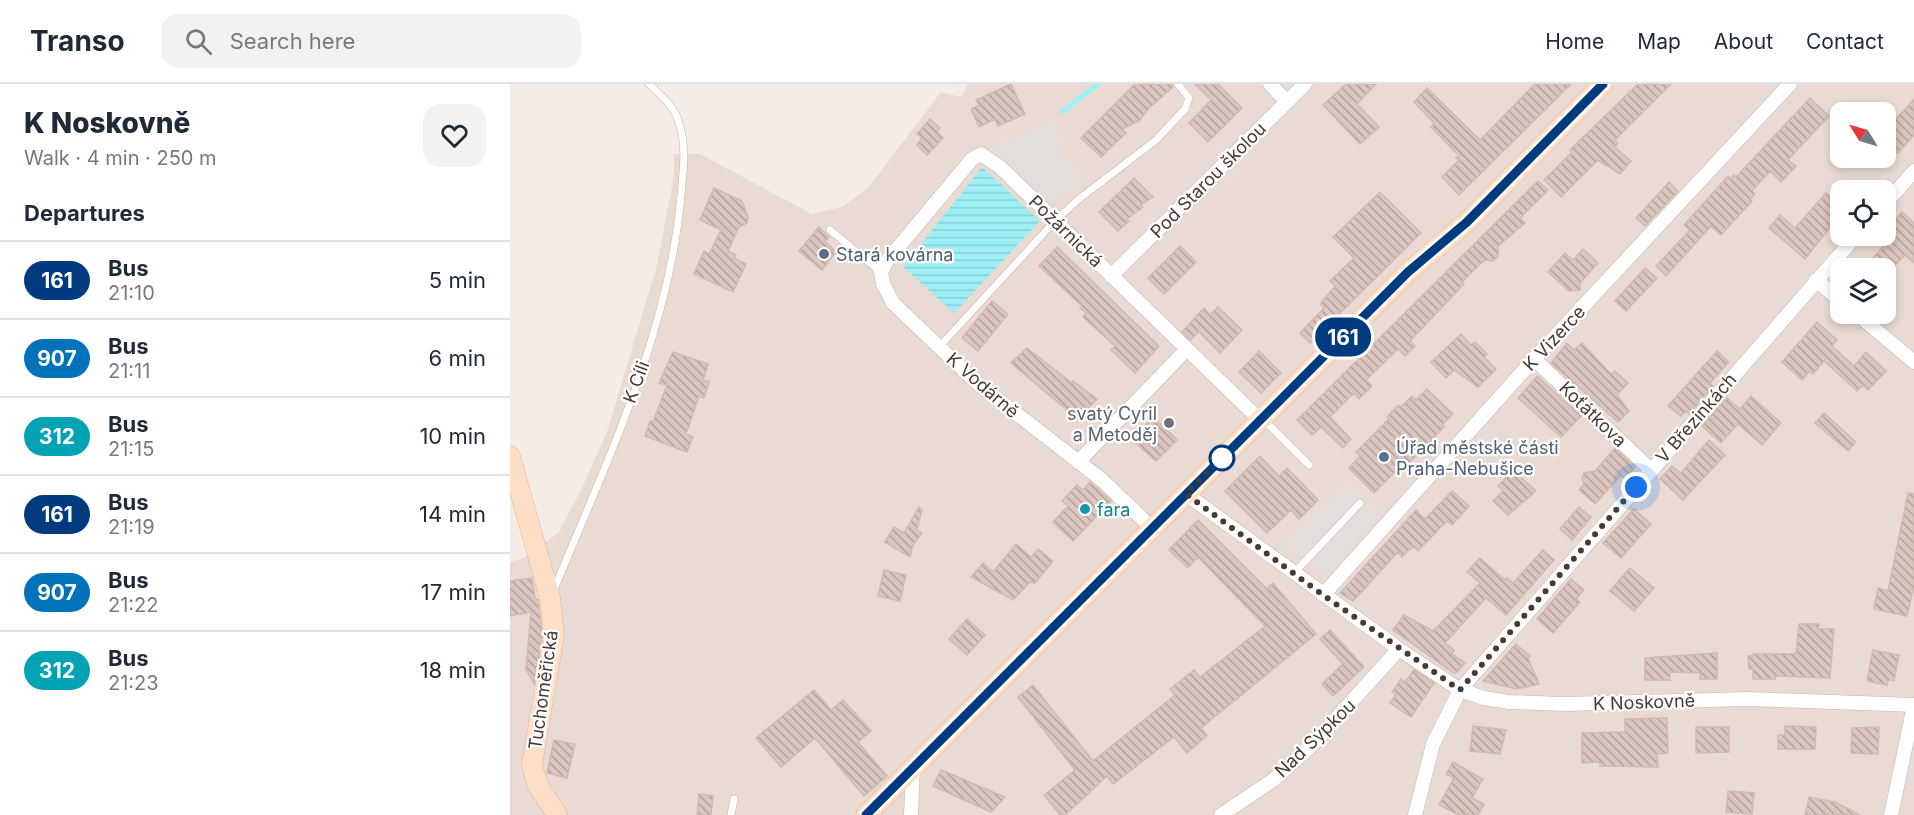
<!DOCTYPE html>
<html lang="en">
<head>
<meta charset="utf-8">
<style>
	body { margin:0; font-family:Inter,sans-serif; background:#f2f2f3; color:#1f2937; height:100vh; display:flex; flex-direction:column; font-size:22px; white-space:nowrap }
	* { box-sizing:border-box; margin:0 }
	p { font-size:20px; color:#747a83 }
	.icon { flex:none; width:33px; height:33px; fill:none; stroke:currentColor; stroke-width:2; stroke-linecap:round; stroke-linejoin:round }
	.map { position:relative; flex:1; overflow:hidden }
	.details { display:flex; flex-direction:column; background:#fff; width:510px }
	.details>* { flex:none }
	.badge { padding:0 12px; border-radius:20px; font-size:21px; line-height:39px }
	.needle { width:39px; rotate:307deg }
	.tools { position:absolute; left:1320px; top:18px; display:grid; gap:12px }
	.tools a { display:grid; place-items:center; width:66px; height:66px; border-radius:12px; background:#fff; box-shadow:0 3px 9px #0003; font-size:30px }
	.you { position:absolute; width:30px; height:30px; margin:-15px; border:4px solid #fff; border-radius:50%; background:#1a73e8; box-shadow:0 0 0 9px #1a73e833 }
	.map>.badge { position:absolute; translate:-50% -50%; box-shadow:0 0 0 3px #fff }
	h2 { padding:0 24px; font-size:22px; line-height:54px }
	.round { display:grid; place-items:center; flex:none; width:63px; height:63px; border-radius:18px; background:#f2f2f3 }
	.summary { display:flex; align-items:center; justify-content:space-between; height:102px; padding:0 24px }
	h1 { font-size:28px; font-weight:800; line-height:45px }
	ul { padding:0; list-style:none }
	li { display:flex; align-items:center; gap:18px; height:78px; padding:0 24px; border-top:2px solid #e0e1e3 }
	li div { flex:1 }
	li b { display:block; font-size:22px }
	li em { font-style:normal }
	li .badge { min-width:66px; font-weight:700; text-align:center }
	header { display:flex; align-items:center; gap:36px; box-sizing:border-box; height:84px; padding:0 30px; background:#fff; border-bottom:2px solid #e0e1e3 }
	header strong { font-size:28px }
	nav { display:flex; gap:33px; margin-inline-start:auto; font-size:21px }
	.search { width:420px; height:54px; background:#f2f2f3; display:flex; align-items:center; gap:15px; box-sizing:border-box; padding:0 21px; border-radius:18px; color:#747a83; font-size:22px }
	main { display:flex; flex:1; min-height:0 }
	.map>svg:first-child { display:block }
</style>
</head>
<body>
<header>
<strong>Transo</strong>
<div class="search"><svg class="icon" aria-label="search" viewBox="0 0 24 24"><circle cx="10" cy="10" r="6"/><path d="M15 15l6 6"/></svg>Search here</div>
<nav><a>Home</a><a>Map</a><a>About</a><a>Contact</a></nav>
</header>
<main>
<section class="details">
<div class="summary"><div><h1>K Noskovně</h1><p>Walk · 4 min · 250 m</p></div><a class="round"><svg class="icon" aria-label="heart" viewBox="0 0 24 24"><path d="M12 20l-8-8c-3-5 5-10 8-4 3-6 11-1 8 4z"/></svg></a></div>
<h2>Departures</h2>
<ul>
<li><span class="badge" style="background:#003b80;color:#fff">161</span><div><b>Bus</b><p>21:10</p></div><em>5 min</em></li>
<li><span class="badge" style="background:#0072bc;color:#fff">907</span><div><b>Bus</b><p>21:11</p></div><em>6 min</em></li>
<li><span class="badge" style="background:#00a3b4;color:#fff">312</span><div><b>Bus</b><p>21:15</p></div><em>10 min</em></li>
<li><span class="badge" style="background:#003b80;color:#fff">161</span><div><b>Bus</b><p>21:19</p></div><em>14 min</em></li>
<li><span class="badge" style="background:#0072bc;color:#fff">907</span><div><b>Bus</b><p>21:22</p></div><em>17 min</em></li>
<li><span class="badge" style="background:#00a3b4;color:#fff">312</span><div><b>Bus</b><p>21:23</p></div><em>18 min</em></li>
</ul>
</section>
<div class="map">
<svg width="1404" height="731" viewBox="0 0 1404 731">
	<defs>
		<pattern id="water-rules" width="6" height="5" patternUnits="userSpaceOnUse" patternTransform="scale(1.5)"><rect width="6" height="5" fill="#9ef0f6"/><path d="M0 2.5h6" fill="none" stroke="#8acfd4"/></pattern>
		<pattern id="building-back-hatch" width="6" height="6" patternUnits="userSpaceOnUse" patternTransform="scale(1.5)"><rect width="6" height="6" fill="#dac6be"/><path d="M-1 5l2 2M0 0l6 6M5-1l2 2" fill="none" stroke="#b3a29b"/></pattern>
	</defs>
	<rect width="100%" height="100%" fill="#f5ece7"/>
	<path fill="#e9dbd4" fill-rule="evenodd" d="M 458,0 L 1404,0 L 1404,731 L 0,731 L 0,478 L 14,474 L 49,448 L 73,402 L 98,345 L 147,181 L 164,92 L 164,70 L 190,70 L 302,130 L 332,123 L 358,104 L 431,8 L 451,13 ZM 1330,28 L 1376,28 L 1376,74 L 1330,74 ZM 1330,106 L 1376,106 L 1376,152 L 1330,152 ZM 1330,184 L 1376,184 L 1376,230 L 1330,230 Z"/>
	<path fill="#e2dedc" d="M 541,38 L 547,53 L 550,74 L 571,96 L 533,125 L 471,70 Z
		M 835,401 L 868,433 L 816,491 L 779,461 Z"/>
	<path fill="url(#water-rules)" d="M 472,83 L 530,137 L 444,229 L 393,183 Z"/>
	<g fill="none" stroke-linecap="round" stroke-linejoin="round">
		<path stroke="#9ef0f6" stroke-width="5" d="M 552,28 L 588,0"/>
	</g>
	<path fill="url(#building-back-hatch)" stroke="#d2b8ae" stroke-width="1.5" d="M 501,0 L 515,30 L 488,42 L 485,35 L 469,43 L 461,25 L 469,21 L 466,16 Z
		M 625,0 L 662,0 L 663,3 L 639,24 L 629,37 L 612,45 L 616,49 L 591,73 L 571,54 Z
		M 685,0 L 708,0 L 732,24 L 698,58 L 679,39 L 701,16 Z
		M 836,0 L 866,0 L 847,20 L 869,43 L 850,60 L 813,21 Z
		M 1025,0 L 1061,0 L 949,111 L 932,93 L 949,76 L 946,74 L 949,72 L 921,43 L 924,39 L 904,18 L 917,4 L 970,56 Z
		M 1128,0 L 1161,0 L 1105,56 L 1108,59 L 1105,63 L 1121,77 L 1110,90 L 1088,76 L 1051,113 L 1034,96 L 1062,68 L 1060,66 Z
		M 1300,14 L 1319,32 L 1278,76 L 1286,82 L 1271,98 L 1260,87 L 1242,107 L 1245,110 L 1240,115 L 1242,117 L 1211,151 L 1201,142 L 1156,192 L 1146,182 L 1180,146 L 1174,141 L 1218,92 L 1221,95 L 1224,91 L 1226,93 Z
		M 1404,15 L 1404,51 L 1388,69 L 1378,59 L 1382,54 L 1376,46 Z
		M 420,35 L 430,44 L 427,48 L 433,54 L 417,71 L 407,61 L 412,54 L 407,50 Z
		M 624,94 L 643,113 L 631,121 L 633,123 L 617,135 L 619,137 L 608,147 L 589,128 Z
		M 1028,97 L 1038,106 L 1013,131 L 1011,135 L 1015,139 L 988,162 L 988,172 L 983,177 L 976,176 L 970,180 L 952,198 L 954,200 L 900,257 L 905,262 L 895,272 L 888,265 L 856,296 L 862,302 L 849,315 L 844,309 L 820,333 L 841,355 L 833,364 L 811,343 L 802,351 L 787,336 Z
		M 1159,98 L 1168,107 L 1135,142 L 1126,134 Z
		M 204,104 L 232,117 L 238,133 L 237,139 L 229,143 L 218,167 L 226,171 L 224,174 L 236,180 L 223,208 L 184,190 L 194,167 L 199,170 L 211,146 L 190,136 Z
		M 870,108 L 911,149 L 800,259 L 790,249 L 814,224 L 810,220 L 825,202 L 820,197 L 844,174 L 823,153 Z
		M 1316,109 L 1330,122 L 1330,131 L 1295,175 L 1259,144 L 1270,131 L 1285,144 Z
		M 1392,128 L 1404,139 L 1404,179 L 1395,171 L 1382,184 L 1354,184 L 1381,154 L 1386,146 L 1380,141 Z
		M 309,143 L 319,153 L 315,157 L 326,168 L 312,186 L 289,167 Z
		M 670,162 L 686,178 L 654,210 L 638,194 Z
		M 547,163 L 649,262 L 625,289 L 601,266 L 605,262 L 573,233 L 576,229 L 570,224 L 572,222 L 529,182 Z
		M 1073,165 L 1088,179 L 1070,199 L 1070,206 L 1059,207 L 1038,188 L 1055,169 L 1063,176 Z
		M 1135,184 L 1147,194 L 1116,227 L 1105,217 Z
		M 482,217 L 498,230 L 468,267 L 452,254 Z
		M 708,223 L 732,246 L 710,269 L 689,248 L 680,256 L 672,248 L 694,224 L 700,231 Z
		M 1307,238 L 1327,256 L 1322,262 L 1344,282 L 1356,268 L 1376,287 L 1358,306 L 1353,301 L 1347,307 L 1314,277 L 1303,290 L 1300,287 L 1292,296 L 1272,278 Z
		M 951,250 L 961,261 L 965,258 L 977,270 L 974,273 L 986,285 L 968,303 L 944,286 L 936,294 L 921,278 Z
		M 1057,259 L 1064,266 L 1072,259 L 1101,290 L 1105,287 L 1118,299 L 1107,311 L 1119,327 L 1108,338 L 1041,279 Z
		M 517,264 L 562,299 L 563,297 L 587,315 L 568,335 L 501,279 Z
		M 749,267 L 771,289 L 751,309 L 729,288 Z
		M 1207,267 L 1219,278 L 1200,299 L 1203,302 L 1179,330 L 1176,327 L 1171,332 L 1158,322 Z
		M 163,268 L 198,280 L 193,296 L 199,298 L 194,314 L 189,312 L 176,350 L 183,353 L 177,368 L 135,352 L 140,337 L 143,338 L 157,301 L 149,299 Z
		M 1027,292 L 1071,332 L 1051,353 L 1008,314 Z
		M 917,305 L 943,330 L 932,341 L 934,343 L 889,389 L 887,386 L 864,409 L 839,384 L 850,372 L 846,368 L 879,335 L 877,333 L 888,321 L 891,323 L 902,312 L 906,316 Z
		M 1241,312 L 1271,339 L 1252,361 L 1228,340 L 1211,359 L 1192,342 L 1217,314 L 1230,325 Z
		M 1314,329 L 1346,358 L 1338,367 L 1305,339 Z
		M 644,333 L 667,356 L 646,377 L 621,355 Z
		M 1199,356 L 1215,371 L 1173,416 L 1150,395 L 1162,382 L 1171,389 Z
		M 1105,364 L 1125,383 L 1115,395 L 1111,391 L 1085,420 L 1069,406 L 1074,400 L 1072,394 L 1074,389 L 1085,387 Z
		M 750,372 L 769,392 L 777,384 L 808,416 L 789,435 L 781,426 L 757,449 L 715,407 Z
		M 1003,386 L 1026,407 L 998,431 L 983,417 L 993,407 L 988,402 Z
		M 580,398 L 601,417 L 563,457 L 543,438 L 558,422 L 552,417 L 567,401 L 573,406 Z
		M 942,407 L 959,422 L 942,441 L 937,437 L 908,467 L 903,462 L 892,473 L 888,468 L 843,517 L 830,509 L 906,426 L 915,435 Z
		M 1398,409 L 1404,410 L 1404,502 L 1397,532 L 1364,525 L 1368,504 L 1378,507 Z
		M 409,423 L 412,425 L 407,446 L 412,449 L 403,461 L 400,473 L 375,458 L 384,443 L 394,449 Z
		M 1069,423 L 1081,433 L 1062,456 L 1050,445 Z
		M 1124,425 L 1141,440 L 1111,474 L 1093,459 Z
		M 688,436 L 757,505 L 763,499 L 806,550 L 691,644 L 697,652 L 677,669 L 664,653 L 603,700 L 597,692 L 555,731 L 550,731 L 534,711 L 565,686 L 508,613 L 523,601 L 583,677 L 665,611 L 660,605 L 684,586 L 690,593 L 755,542 L 688,473 L 678,484 L 659,466 Z
		M 506,460 L 521,473 L 528,465 L 543,477 L 524,500 L 521,497 L 503,516 L 461,493 L 473,479 L 483,488 Z
		M 1033,466 L 1044,476 L 996,531 L 976,514 L 935,559 L 944,566 L 942,570 L 955,579 L 945,590 L 883,546 L 894,531 L 923,547 L 970,499 L 957,488 L 970,474 L 995,496 L 997,494 L 1003,499 Z
		M 1120,484 L 1144,504 L 1124,527 L 1100,507 Z
		M 374,486 L 396,491 L 390,517 L 368,512 Z
		M 22,494 L 25,514 L 28,516 L 32,551 L 24,600 L 16,585 L 21,528 L 0,532 L 0,497 Z
		M 1061,495 L 1074,506 L 1066,515 L 1070,518 L 1043,549 L 1027,535 Z
		M 457,535 L 475,551 L 457,571 L 439,555 Z
		M 1289,540 L 1309,540 L 1308,545 L 1324,545 L 1320,594 L 1265,592 L 1265,595 L 1243,595 L 1243,585 L 1239,585 L 1238,572 L 1243,572 L 1243,570 L 1286,570 Z
		M 820,546 L 854,583 L 823,612 L 812,600 L 833,580 L 810,555 Z
		M 1006,560 L 1020,572 L 1018,574 L 1029,600 L 1007,605 L 973,597 Z
		M 1363,566 L 1389,571 L 1384,597 L 1378,596 L 1377,601 L 1357,597 Z
		M 1207,569 L 1207,595 L 1190,595 L 1190,589 L 1160,588 L 1160,596 L 1135,596 L 1135,574 Z
		M 904,586 L 924,599 L 901,633 L 880,619 L 886,610 L 882,608 L 891,595 L 895,598 Z
		M 304,606 L 321,626 L 333,616 L 361,647 L 348,658 L 377,692 L 354,712 L 305,654 L 271,683 L 246,654 Z
		M 1157,634 L 1158,669 L 1147,670 L 1148,683 L 1090,682 L 1090,678 L 1072,679 L 1072,649 L 1115,648 L 1115,635 Z
		M 963,642 L 996,646 L 990,670 L 960,667 Z
		M 1275,642 L 1306,643 L 1305,665 L 1268,665 L 1268,651 L 1275,651 Z
		M 1186,643 L 1219,643 L 1219,668 L 1186,669 Z
		M 1369,643 L 1368,670 L 1341,669 L 1342,644 Z
		M 44,656 L 65,660 L 57,694 L 37,689 Z
		M 943,678 L 973,695 L 962,714 L 974,720 L 968,731 L 949,731 L 929,721 L 944,694 L 936,690 Z
		M 431,686 L 495,713 L 481,728 L 423,702 Z
		M 1218,707 L 1244,709 L 1242,730 L 1216,728 Z
		M 189,710 L 203,712 L 201,731 L 187,731 Z
		M 1299,713 L 1325,718 L 1350,731 L 1295,731 Z"/>
	<g fill="none" stroke-linecap="round" stroke-linejoin="round">
		<g stroke="#c4b3ab" stroke-width="8">
			<path id="lane" d="M 320,146 L 371,188
				M 429,263 L 545,137 L 569,115 L 646,56 L 675,25 L 679,14 L 668,0
				M 754,336 L 799,381
				M 784,489 L 850,419
				M 43,508 C 95,381 159,250 171,111 C 173,87 177,63 169,39 C 165,23 151,11 139,0
				M 221,731 L 224,715"/>
		</g>
		<g stroke="#c4b3ab" stroke-width="15">
			<path id="street" d="M 760,0 L 777,18
				M 1376,119 L 1404,87
				M 601,192 L 795,0
				M 1306,196 L 1330,216
				M 1347,230 L 1404,278
				M 1024,275 L 1141,386
				M 568,378 L 677,265
				M 676,410 L 889,565 L 950,606 L 974,614 L 999,618 L 1054,620 L 1238,615 L 1404,621
				M 642,444 L 592,396 L 467,299 L 383,219 L 373,200 L 371,188 L 376,178 L 462,75 L 471,70 L 490,83 L 750,336
				M 813,511 L 1024,275 L 1280,0
				M 401,731 L 403,685
				M 711,731 L 763,696 L 803,660 L 889,565
				M 905,731 L 923,660 L 950,606 L 1346,152
				M 1381,731 L 1404,622"/>
		</g>
		<g stroke="#deb397" stroke-width="21">
			<path id="secondary" d="M 0,372 L 40,514 L 44,551 L 22,681 L 27,700 L 47,731
				M 356,731 L 898,188 L 957,138 L 1093,0"/>
		</g>
		<use href="#lane" stroke="#fff" stroke-width="7"/>
		<use href="#street" stroke="#fff" stroke-width="14"/>
		<use href="#secondary" stroke="#ffdec6" stroke-width="20"/>
	</g>
	<g fill="none" stroke-linecap="round" stroke-linejoin="round">
		<g stroke="#fff" stroke-width="14">
			<path id="line" d="M 356,731 L 898,188 L 957,138 L 1093,0"/>
		</g>
		<use href="#line" stroke="#003b80" stroke-width="9"/>
		<path stroke="#483a35" stroke-width="6" stroke-dasharray="0 10.8" d="M 712,374 L 676,410 L 813,511 L 950,606 L 1126,403"/>
	</g>
	<g fill="#5c6f8a" stroke="#fff" stroke-width="2">
		<circle cx="314" cy="170" r="6"/>
		<circle cx="874" cy="373" r="6"/>
	</g>
	<circle fill="#6b7280" stroke="#fff" stroke-width="2" cx="659" cy="339" r="6"/>
	<circle fill="#fff" stroke="#003b80" stroke-width="3" cx="712" cy="374" r="12"/>
	<circle fill="#0f9aa8" stroke="#fff" stroke-width="2" cx="575" cy="425" r="6"/>
	<g text-anchor="middle" dominant-baseline="central" stroke-width="4.5" stroke-linejoin="round" paint-order="stroke">
		<g font-size="18" fill="#483a35" stroke="#fff">
			<text transform="translate(698 96) rotate(-45)">Pod Starou školou</text>
			<text transform="translate(556 147) rotate(44)">Požárnická</text>
			<text transform="translate(1044 254) rotate(-47)">K Vizerce</text>
			<text transform="translate(126 298) rotate(-70)">K Cíli</text>
			<text transform="translate(473 301) rotate(41)">K Vodárně</text>
			<text transform="translate(1083 330) rotate(44)">Koťátkova</text>
			<text transform="translate(1186 334) rotate(-49)">V Březinkách</text>
			<text transform="translate(33 606) rotate(-82)">Tuchoměřická</text>
			<text transform="translate(1134 618) rotate(-2)">K Noskovně</text>
			<text transform="translate(805 654) rotate(-44)">Nad Sýpkou</text>
		</g>
		<g font-size="18" fill="#4e5e75" stroke="#fff" text-anchor="start">
			<text x="326" y="170">Stará kovárna</text>
			<text x="886" y="363">Úřad městské části<tspan x="886" dy="21">Praha-Nebušice</tspan></text>
		</g>
		<g font-size="18" fill="#5b616d" stroke="#fff" text-anchor="end">
			<text x="647" y="329">svatý Cyril<tspan x="647" dy="21">a Metoděj</tspan></text>
		</g>
		<g font-size="18" fill="#0d838f" stroke="#fff" text-anchor="start">
			<text x="587" y="425">fara</text>
		</g>
	</g>
</svg>
<div class="tools">
<a><svg class="needle" viewBox="-14 -14 28 28"><path d="M0-13l5 13h-10z" fill="#e53935"/><path d="M0 13l5-13h-10z" fill="#747a83"/></svg></a>
<a><svg class="icon" aria-label="locate" viewBox="0 0 24 24"><circle cx="12" cy="12" r="6"/><path d="M12 2v4M12 18v4M2 12h4M18 12h4"/></svg></a>
<a><svg class="icon" aria-label="layers" viewBox="0 0 24 24"><path d="M12 4l9 5-9 5-9-5zM3 14l9 5 9-5"/></svg></a>
</div>
<div class="you" style="left:1126px;top:403px"></div>
<b class="badge" style="left:833px;top:253px;background:#003b80;color:#fff">161</b>
</div>
</main>
</body>
</html>
